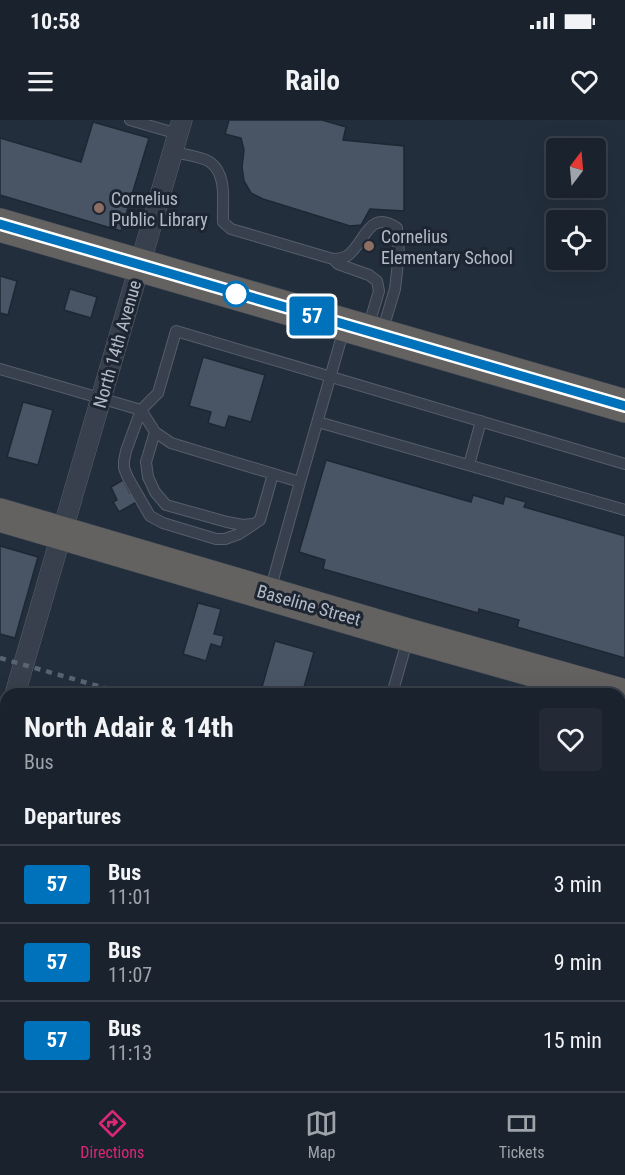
<!DOCTYPE html>
<html lang="en">
<head>
<meta charset="utf-8">
<style>
	body { margin:0; font-family:"Roboto Condensed",sans-serif; background:#232a35; color:#f1f3f6; height:100vh; display:flex; flex-direction:column; font-size:22px; white-space:nowrap }
	* { box-sizing:border-box; margin:0 }
	p { font-size:20px; color:#9fa4aa }
	.icon { flex:none; width:33px; height:33px; fill:none; stroke:currentColor; stroke-width:2; stroke-linecap:round; stroke-linejoin:round }
	.map { position:relative; flex:1; overflow:hidden }
	.panel { position:absolute; left:0px; top:568px; width:626px; height:404px; display:flex; flex-direction:column; background:#1a222d; border-radius:18px 18px 0 0; box-shadow:0 6px 24px #0002,0 0 0 2px #383f49 }
	.panel>* { flex:none }
	.badge { padding:0 12px; border-radius:4px; font-size:21px; line-height:39px }
	.needle { width:39px; rotate:16deg }
	.fabs { position:absolute; left:546px; top:18px; display:grid; gap:12px }
	.fabs a { display:grid; place-items:center; width:60px; height:60px; border-radius:6px; background:#1a222d; box-shadow:0 6px 24px #0002,0 0 0 2px #383f49; font-size:30px }
	.map>.badge { position:absolute; translate:-50% -50%; box-shadow:0 0 0 3px #fff }
	h2 { padding:0 24px; font-size:22px; line-height:54px }
	.round { display:grid; place-items:center; flex:none; width:63px; height:63px; border-radius:6px; background:#232a35 }
	.headline { display:flex; align-items:center; justify-content:space-between; height:102px; padding:0 24px }
	h1 { font-size:28px; font-weight:700; line-height:45px }
	ul { padding:0; list-style:none }
	li { display:flex; align-items:center; gap:18px; height:78px; padding:0 24px; border-top:2px solid #383f49 }
	li div { flex:1 }
	li b { display:block; font-size:22px }
	li em { font-style:normal }
	li .badge { min-width:66px; font-weight:700; text-align:center }
	.status { display:flex; justify-content:space-between; align-items:center; height:42px; padding:0 30px; background:#1a222d; direction:ltr }
	.status svg { height:16px; fill:currentColor }
	header { display:flex; justify-content:space-between; align-items:center; height:78px; padding:0 24px; background:#1a222d; font-size:27px; font-weight:700 }
	.dock { display:flex; justify-content:space-around; align-items:center; height:84px; border-top:2px solid #383f49; background:#1a222d; font-size:16px; color:#9fa4aa }
	.dock a { display:grid; justify-items:center; gap:3px }
	.dock .on { color:#db2777 }
	.map>svg:first-child { display:block }
</style>
</head>
<body>
<div class="status"><b>10:58</b><svg viewBox="0 0 49 12"><path d="M0 12V9h3v3zM5 12V6h3v6zM10 12V3h3v9zM15 12V0h3v12zM26 1h20v11H26zM47 4h2v5h-2z"/></svg></div>
<header><svg class="icon" aria-label="menu" viewBox="0 0 24 24"><path d="M4 6h16M4 12h16M4 18h16"/></svg>Railo<svg class="icon" aria-label="heart" viewBox="0 0 24 24"><path d="M12 20l-8-8c-3-5 5-10 8-4 3-6 11-1 8 4z"/></svg></header>
<div class="map">
<svg width="625" height="971" viewBox="0 0 625 971">
	<rect width="100%" height="100%" fill="#232e3c"/>
	<path fill="#495565" stroke="#1e2733" stroke-width="1.5" d="M 229,0 L 322,0 L 346,7 L 343,20 L 404,26 L 404,91 L 370,89 L 361,105 L 350,106 L 263,79 L 251,73 L 244,61 L 242,47 L 244,30 L 241,18 L 225,14 Z
		M 93,2 L 149,18 L 121,111 L 0,75 L 0,18 L 81,42 Z
		M 0,156 L 17,161 L 8,195 L 0,193 Z
		M 70,169 L 97,177 L 91,198 L 64,190 Z
		M 203,237 L 265,255 L 251,302 L 229,296 L 225,308 L 208,303 L 211,292 L 189,286 Z
		M 23,282 L 53,290 L 38,345 L 7,337 Z
		M 326,340 L 471,382 L 473,375 L 503,384 L 505,376 L 526,382 L 524,387 L 625,416 L 625,538 L 517,507 L 519,500 L 479,489 L 478,493 L 323,449 L 325,440 L 299,432 Z
		M 123,360 L 130,373 L 134,370 L 140,380 L 119,392 L 113,382 L 117,380 L 111,367 Z
		M 0,426 L 38,437 L 15,518 L 0,514 Z
		M 198,483 L 221,489 L 214,514 L 224,516 L 221,527 L 211,524 L 206,541 L 183,534 Z
		M 275,521 L 314,532 L 302,574 L 260,574 Z
		M 147,966 L 198,966 L 197,971 L 146,971 Z
		M 214,966 L 249,966 L 248,971 L 212,971 Z"/>
	<g fill="none" stroke-linecap="round" stroke-linejoin="round">
		<g stroke="#555e6a" stroke-width="12">
			<path id="service" d="M 130,0 L 178,14
				M 173,32 C 183,34 202,37 210,42 C 228,55 222,83 223,102 L 231,109 L 333,139 L 338,144 L 369,155 L 377,161 L 379,171 L 368,208
				M 333,139 C 338,139 343,138 347,136 C 365,124 368,88 397,108 L 399,134 L 395,169 L 382,212
				M 0,249 L 141,290 L 155,312 L 171,323 L 300,362 L 344,209
				M 318,302 L 625,390
				M 155,312 L 146,342 L 148,357 L 155,372 L 166,385 L 227,402 L 243,405 L 252,404
				M 469,345 L 481,301
				M 273,354 L 260,400 L 239,414 L 225,419 L 216,419 L 163,403 L 150,396 L 128,358 L 124,348 L 124,341 L 126,331 L 141,290 L 158,273 L 176,211 L 625,344
				M 270,471 L 300,362
				M 393,570 L 409,574
				M 392,574 L 408,518
				M 620,680 L 625,682
				M 0,827 L 6,828
				M 473,966 L 490,971"/>
		</g>
		<g stroke="#555e6a" stroke-width="21">
			<path id="minor" d="M 15,574 L 182,0
				M 0,625 L 6,604
				M 0,683 L 6,685
				M 547,971 L 549,966"/>
		</g>
		<g stroke="#424b57" stroke-width="34">
			<path id="trunk" d="M 0,105 L 625,286
				M 0,395 L 408,515 L 618,574"/>
		</g>
		<use href="#service" stroke="#37404c" stroke-width="10"/>
		<use href="#minor" stroke="#37404c" stroke-width="20"/>
		<use href="#trunk" stroke="#646260" stroke-width="33"/>
		<path stroke="#596473" stroke-width="4.5" stroke-dasharray="6 6" stroke-linecap="butt" d="M 0,538 L 126,574
			M 620,718 L 625,719"/>
	</g>
	<g fill="none" stroke-linecap="round" stroke-linejoin="round">
		<g stroke="#fff" stroke-width="14">
			<path id="line" d="M 0,104 L 625,286"/>
		</g>
		<use href="#line" stroke="#0072bc" stroke-width="9"/>
	</g>
	<g fill="#8d6e63" stroke="#1c2531" stroke-width="2">
		<circle cx="99" cy="88" r="6"/>
		<circle cx="369" cy="126" r="6"/>
	</g>
	<circle fill="#fff" stroke="#0072bc" stroke-width="3" cx="236" cy="174" r="12"/>
	<g text-anchor="middle" dominant-baseline="central" stroke-width="6" stroke-linejoin="round" paint-order="stroke">
		<g font-size="18" fill="#b3bbc7" stroke="#1c2531" text-anchor="start">
			<text x="111" y="78">Cornelius<tspan x="111" dy="21">Public Library</tspan></text>
			<text x="381" y="116">Cornelius<tspan x="381" dy="21">Elementary School</tspan></text>
		</g>
		<g font-size="18" fill="#b3bbc7" stroke="#1c2531">
			<text transform="translate(117 224) rotate(-74)">North 14th Avenue</text>
			<text transform="translate(309 485) rotate(16)">Baseline Street</text>
		</g>
	</g>
</svg>
<div class="fabs">
<a><svg class="needle" viewBox="-14 -14 28 28"><path d="M0-13l5 13h-10z" fill="#e53935"/><path d="M0 13l5-13h-10z" fill="#9fa4aa"/></svg></a>
<a><svg class="icon" aria-label="locate" viewBox="0 0 24 24"><circle cx="12" cy="12" r="6"/><path d="M12 2v4M12 18v4M2 12h4M18 12h4"/></svg></a>
</div>
<b class="badge" style="left:312px;top:196px;background:#0072bc;color:#fff">57</b>
<section class="panel">
<div class="headline"><div><h1>North Adair &amp; 14th</h1><p>Bus</p></div><a class="round"><svg class="icon" aria-label="heart" viewBox="0 0 24 24"><path d="M12 20l-8-8c-3-5 5-10 8-4 3-6 11-1 8 4z"/></svg></a></div>
<h2>Departures</h2>
<ul>
<li><span class="badge" style="background:#0072bc;color:#fff">57</span><div><b>Bus</b><p>11:01</p></div><em>3 min</em></li>
<li><span class="badge" style="background:#0072bc;color:#fff">57</span><div><b>Bus</b><p>11:07</p></div><em>9 min</em></li>
<li><span class="badge" style="background:#0072bc;color:#fff">57</span><div><b>Bus</b><p>11:13</p></div><em>15 min</em></li>
</ul>
</section>
</div>
<nav class="dock">
<a class="on"><svg class="icon" aria-label="directions" viewBox="0 0 24 24"><path d="M12 3l9 9-9 9-9-9zM9 14v-3h6M13 9l2 2-2 2"/></svg>Directions</a>
<a><svg class="icon" aria-label="map" viewBox="0 0 24 24"><path d="M3 6l6-2 6 2 6-2v14l-6 2-6-2-6 2zM9 4v14M15 6v14"/></svg>Map</a>
<a><svg class="icon" aria-label="tickets" viewBox="0 0 24 24"><path d="M3 7h18v10H3zM15 7v10"/></svg>Tickets</a>
</nav>
</body>
</html>
